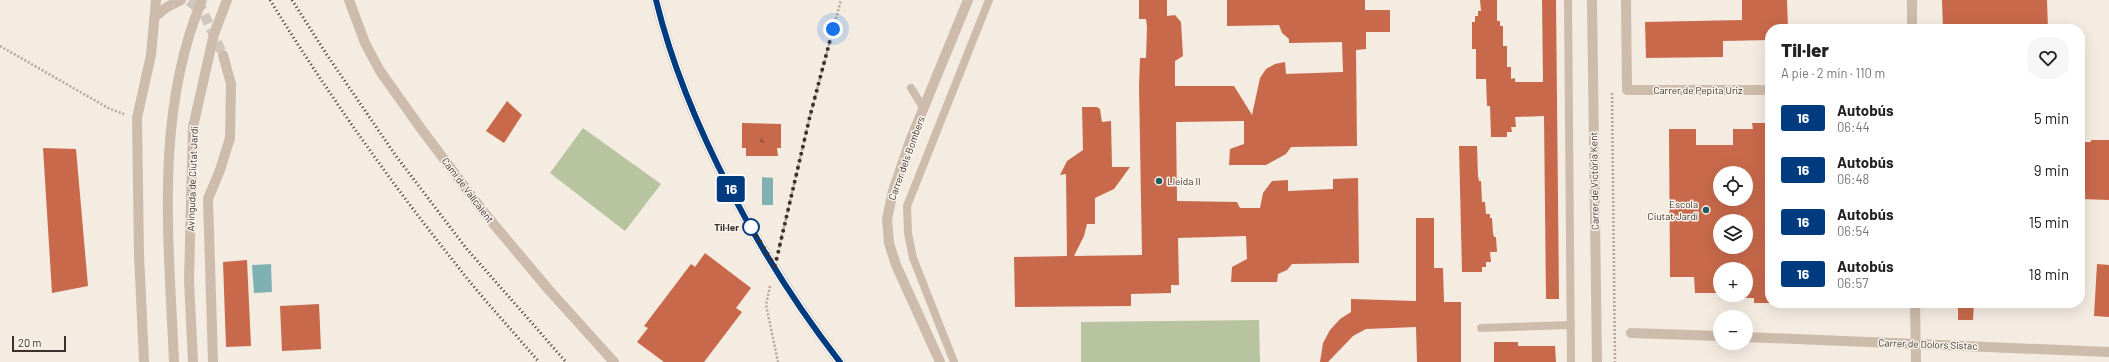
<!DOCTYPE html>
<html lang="es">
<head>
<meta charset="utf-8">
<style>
	body { margin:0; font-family:Barlow,sans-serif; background:#f6f6f6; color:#222; height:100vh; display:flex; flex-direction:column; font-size:15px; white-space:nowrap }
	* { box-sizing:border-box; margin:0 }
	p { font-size:13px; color:#767676 }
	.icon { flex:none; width:22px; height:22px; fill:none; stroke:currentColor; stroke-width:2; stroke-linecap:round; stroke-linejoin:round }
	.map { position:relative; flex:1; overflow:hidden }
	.details { position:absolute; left:1765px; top:24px; width:320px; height:284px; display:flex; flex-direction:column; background:#fff; border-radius:16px; box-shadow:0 4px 16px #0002 }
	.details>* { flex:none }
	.badge { padding:0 8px; border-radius:3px; font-size:14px; line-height:26px }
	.controls { position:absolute; left:1713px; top:166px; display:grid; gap:8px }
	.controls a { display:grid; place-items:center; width:40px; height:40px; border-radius:50%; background:#fff; box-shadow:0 4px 16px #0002; font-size:20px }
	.scale { position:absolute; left:12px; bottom:10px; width:54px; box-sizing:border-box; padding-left:4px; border:2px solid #3b302b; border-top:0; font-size:11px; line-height:14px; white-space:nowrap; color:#3b302b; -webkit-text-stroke:3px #fbf5ee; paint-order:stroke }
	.you { position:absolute; width:20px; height:20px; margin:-10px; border:3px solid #fff; border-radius:50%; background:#1a73e8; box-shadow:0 0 0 6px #1a73e833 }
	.map>.badge { position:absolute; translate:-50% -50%; box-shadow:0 0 0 2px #fff }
	.round { display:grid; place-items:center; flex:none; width:42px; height:42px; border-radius:16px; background:#f6f6f6 }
	.overview { display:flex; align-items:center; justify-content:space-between; height:68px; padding:0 16px }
	h1 { font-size:19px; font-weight:800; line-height:30px }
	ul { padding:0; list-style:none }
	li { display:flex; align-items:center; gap:12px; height:52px; padding:0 16px }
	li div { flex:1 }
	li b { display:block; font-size:15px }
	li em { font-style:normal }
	li .badge { min-width:44px; font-weight:700; text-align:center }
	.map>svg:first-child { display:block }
</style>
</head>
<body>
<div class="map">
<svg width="2109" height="362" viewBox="0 0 2109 362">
	<rect width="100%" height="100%" fill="#f4ebe1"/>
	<path fill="#b8c4a0" d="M 583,128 L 661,184 L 625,231 L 550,173 Z
		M 1259,320 L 1260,362 L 1081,362 L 1081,322 Z"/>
	<path fill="#7fb0b2" d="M 762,177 L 773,178 L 773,205 L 762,205 Z
		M 271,264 L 272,292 L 254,293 L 252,265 Z"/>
	<path fill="#c8694b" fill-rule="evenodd" d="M 1139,0 L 1167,0 L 1167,16 L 1175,15 L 1181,22 L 1183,56 L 1175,61 L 1175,86 L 1234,86 L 1252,115 L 1260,78 L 1266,69 L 1275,64 L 1285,62 L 1286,74 L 1343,72 L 1342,42 L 1289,43 L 1289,39 L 1282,33 L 1279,25 L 1227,26 L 1227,0 L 1365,0 L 1365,10 L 1390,10 L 1390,32 L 1366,32 L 1366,49 L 1356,50 L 1357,146 L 1291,147 L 1286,154 L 1266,165 L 1229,165 L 1230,149 L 1244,144 L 1244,121 L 1176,122 L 1177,201 L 1237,202 L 1240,208 L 1260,208 L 1263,193 L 1272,181 L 1288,180 L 1288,191 L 1333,189 L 1333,179 L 1358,178 L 1359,263 L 1292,264 L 1287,270 L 1278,274 L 1277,282 L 1231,282 L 1232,267 L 1247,259 L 1246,236 L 1178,238 L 1179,285 L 1171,285 L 1171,293 L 1131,294 L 1131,306 L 1015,307 L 1014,257 L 1067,256 L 1066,174 L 1060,175 L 1067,161 L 1083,150 L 1082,107 L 1097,107 L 1100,109 L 1102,122 L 1111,121 L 1112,167 L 1130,167 L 1114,189 L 1095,198 L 1095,224 L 1087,224 L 1084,236 L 1074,256 L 1142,255 L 1139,86 L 1140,58 L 1146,58 L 1147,27 L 1146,19 L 1139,19 Z
		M 1480,0 L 1497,0 L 1497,21 L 1500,21 L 1500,26 L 1503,26 L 1503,46 L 1507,46 L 1507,67 L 1511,67 L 1511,79 L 1515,78 L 1515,82 L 1543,82 L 1542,0 L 1556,0 L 1559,299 L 1546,299 L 1544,116 L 1515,117 L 1516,127 L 1511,127 L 1512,132 L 1507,132 L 1507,137 L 1491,137 L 1490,106 L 1487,106 L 1486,79 L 1476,79 L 1476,49 L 1472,49 L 1472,22 L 1475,22 L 1475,16 L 1478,16 L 1478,11 L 1481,11 Z
		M 1742,0 L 1787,0 L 1788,29 L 1770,29 L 1770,40 L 1723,41 L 1723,57 L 1646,58 L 1645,22 L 1742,20 Z
		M 1942,0 L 2047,0 L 2048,29 L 1943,29 Z
		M 507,101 L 522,115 L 504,143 L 486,131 Z
		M 742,123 L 781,124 L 781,148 L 777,148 L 778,156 L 746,156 L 746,148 L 742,148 Z
		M 1752,123 L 1770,123 L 1770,303 L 1754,303 L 1754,298 L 1734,298 L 1734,295 L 1746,295 L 1746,269 L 1720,269 L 1720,293 L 1695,293 L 1694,277 L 1670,277 L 1669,129 L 1696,129 L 1696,145 L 1733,145 L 1733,129 L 1753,129 ZM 1720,173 L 1746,173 L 1746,199 L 1720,199 ZM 1720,221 L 1746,221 L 1746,247 L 1720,247 Z
		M 2091,140 L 2109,140 L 2109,200 L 2080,199 L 2080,142 L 2091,142 Z
		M 1459,146 L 1477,146 L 1478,176 L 1479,181 L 1481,181 L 1482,202 L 1485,202 L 1486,214 L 1490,214 L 1490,218 L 1492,218 L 1493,233 L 1494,237 L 1496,237 L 1497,252 L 1490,252 L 1491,262 L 1486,262 L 1486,267 L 1482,267 L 1482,272 L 1462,272 Z
		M 43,148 L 76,149 L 88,286 L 52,293 Z
		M 1416,218 L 1434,218 L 1434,268 L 1443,268 L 1444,302 L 1461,302 L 1461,362 L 1417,362 L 1416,327 L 1366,329 L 1353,336 L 1328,362 L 1320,362 L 1323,343 L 1330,330 L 1340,319 L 1351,312 L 1351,299 L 1416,301 Z
		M 705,253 L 751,288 L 736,308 L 742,312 L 704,362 L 664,362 L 637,342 L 648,328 L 644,326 L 691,264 L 695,267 Z
		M 247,260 L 251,346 L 226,347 L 223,262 Z
		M 2097,264 L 2109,265 L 2109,317 L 2094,316 Z
		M 1958,303 L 1974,303 L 1973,320 L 1958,320 Z
		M 319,304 L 321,349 L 282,351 L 280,306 Z
		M 1494,342 L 1518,342 L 1518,346 L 1555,346 L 1556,362 L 1494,362 Z"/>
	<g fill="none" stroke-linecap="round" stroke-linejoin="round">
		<path stroke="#cfc6bd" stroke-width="10" stroke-dasharray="10 5" stroke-linecap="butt" d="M 189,1 L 202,11
			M 198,1 L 223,55"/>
		<path stroke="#b9a596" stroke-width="2.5" stroke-dasharray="2 2" stroke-linecap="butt" d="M 0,46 L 110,109 L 124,114
			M 1612,93 L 1615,362
			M 779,248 L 810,116 L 841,0
			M 770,286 L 766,305 L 778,362"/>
		<path stroke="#cdbbac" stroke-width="8" d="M 1568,0 L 1571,362
			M 911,88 L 924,109
			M 1481,328 L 1571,325
			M 954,362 L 913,258 L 908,233 L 907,206 L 989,0"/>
		<path stroke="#cdbbac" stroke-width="10" d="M 1631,333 L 1720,336
			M 1746,337 L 1916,344"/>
		<path stroke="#cdbbac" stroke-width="10" d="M 349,0 L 365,43 L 380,71 L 422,130 L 486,215 L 549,290 L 614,362
			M 656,0 C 686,124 762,261 840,362
			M 1592,0 L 1597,362
			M 1626,0 L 1627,90 L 1770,90
			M 1912,0 L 1912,29
			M 156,16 L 167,7 L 181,0
			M 1915,303 L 1916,362
			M 1916,344 L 2109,352
			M 144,362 L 139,254 L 137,118 L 151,55 L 156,0
			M 174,362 C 169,242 154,114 202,0
			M 193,362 L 189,281 L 193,127 L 214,34 L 227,0
			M 213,362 L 208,199 L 220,170 L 230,138 L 231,84 L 223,55
			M 940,362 L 896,265 L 889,243 L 887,219 L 893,191 L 910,141 L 968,0"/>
		<path stroke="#3b302b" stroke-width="3" stroke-dasharray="1 3" stroke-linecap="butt" d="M 270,0 C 326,91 388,179 455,263 C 481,297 511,329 539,362
			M 292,0 L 327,55 L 396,156 L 466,248 L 566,362"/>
	</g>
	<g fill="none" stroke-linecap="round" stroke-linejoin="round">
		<g stroke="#fff" stroke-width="9">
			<path id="line" d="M 656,0 C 686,123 762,262 840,362"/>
		</g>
		<use href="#line" stroke="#003b80" stroke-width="6"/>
		<path stroke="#3b302b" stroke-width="4" stroke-dasharray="0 7.2" d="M 751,227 L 750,225 L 775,266 L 810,116 L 833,29"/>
	</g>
	<g fill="#1f5a5e" stroke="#fbf5ee" stroke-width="1.5">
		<circle cx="1159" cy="181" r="4"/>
		<circle cx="1706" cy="210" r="4"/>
	</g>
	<circle fill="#fff" stroke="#003b80" stroke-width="2" cx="751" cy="227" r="8"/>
	<g text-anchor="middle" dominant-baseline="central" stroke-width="3" stroke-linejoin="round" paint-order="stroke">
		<g font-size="8" fill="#5e3e33">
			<text x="762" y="140">4</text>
		</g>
		<g font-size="10" fill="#3b302b" stroke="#fbf5ee">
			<text x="1698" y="90">Carrer de Pepita Uriz</text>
			<text transform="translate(906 158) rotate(-70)">Carrer dels Bombers</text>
			<text transform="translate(192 179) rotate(-88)">Avinguda de Ciutat Jardí</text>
			<text transform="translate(1594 181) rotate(-91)">Carrer de Victòria Kent</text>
			<text transform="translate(468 190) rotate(53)">Camí de Vallcalent</text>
			<text transform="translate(1928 344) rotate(2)">Carrer de Dolors Sistac</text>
		</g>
		<g font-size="10" fill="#3b302b" stroke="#fbf5ee" text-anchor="start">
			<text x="1167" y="181">Lleida II</text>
			<text x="1698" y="204" text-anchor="end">Escola<tspan x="1698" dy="12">Ciutat Jardí</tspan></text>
		</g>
		<g font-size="10" font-weight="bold" fill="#3b302b" stroke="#fbf5ee" text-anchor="end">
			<text x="739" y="227">Til·ler</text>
		</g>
	</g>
</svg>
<div class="controls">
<a><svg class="icon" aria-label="locate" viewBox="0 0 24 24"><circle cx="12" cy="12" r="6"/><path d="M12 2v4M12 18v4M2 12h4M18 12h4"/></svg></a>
<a><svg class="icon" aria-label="layers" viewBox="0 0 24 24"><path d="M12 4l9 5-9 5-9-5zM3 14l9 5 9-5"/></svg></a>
<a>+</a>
<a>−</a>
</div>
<div class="scale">20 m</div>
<div class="you" style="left:833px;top:29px"></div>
<b class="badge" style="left:731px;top:189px;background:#003b80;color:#fff">16</b>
<section class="details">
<div class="overview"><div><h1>Til·ler</h1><p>A pie · 2 min · 110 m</p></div><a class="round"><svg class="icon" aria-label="heart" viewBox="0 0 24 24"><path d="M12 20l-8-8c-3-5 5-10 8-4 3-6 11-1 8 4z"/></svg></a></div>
<ul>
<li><span class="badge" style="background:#003b80;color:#fff">16</span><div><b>Autobús</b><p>06:44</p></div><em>5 min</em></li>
<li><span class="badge" style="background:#003b80;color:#fff">16</span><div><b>Autobús</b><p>06:48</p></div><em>9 min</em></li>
<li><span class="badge" style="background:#003b80;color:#fff">16</span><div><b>Autobús</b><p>06:54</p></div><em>15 min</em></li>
<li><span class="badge" style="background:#003b80;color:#fff">16</span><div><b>Autobús</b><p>06:57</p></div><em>18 min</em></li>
</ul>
</section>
</div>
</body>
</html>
